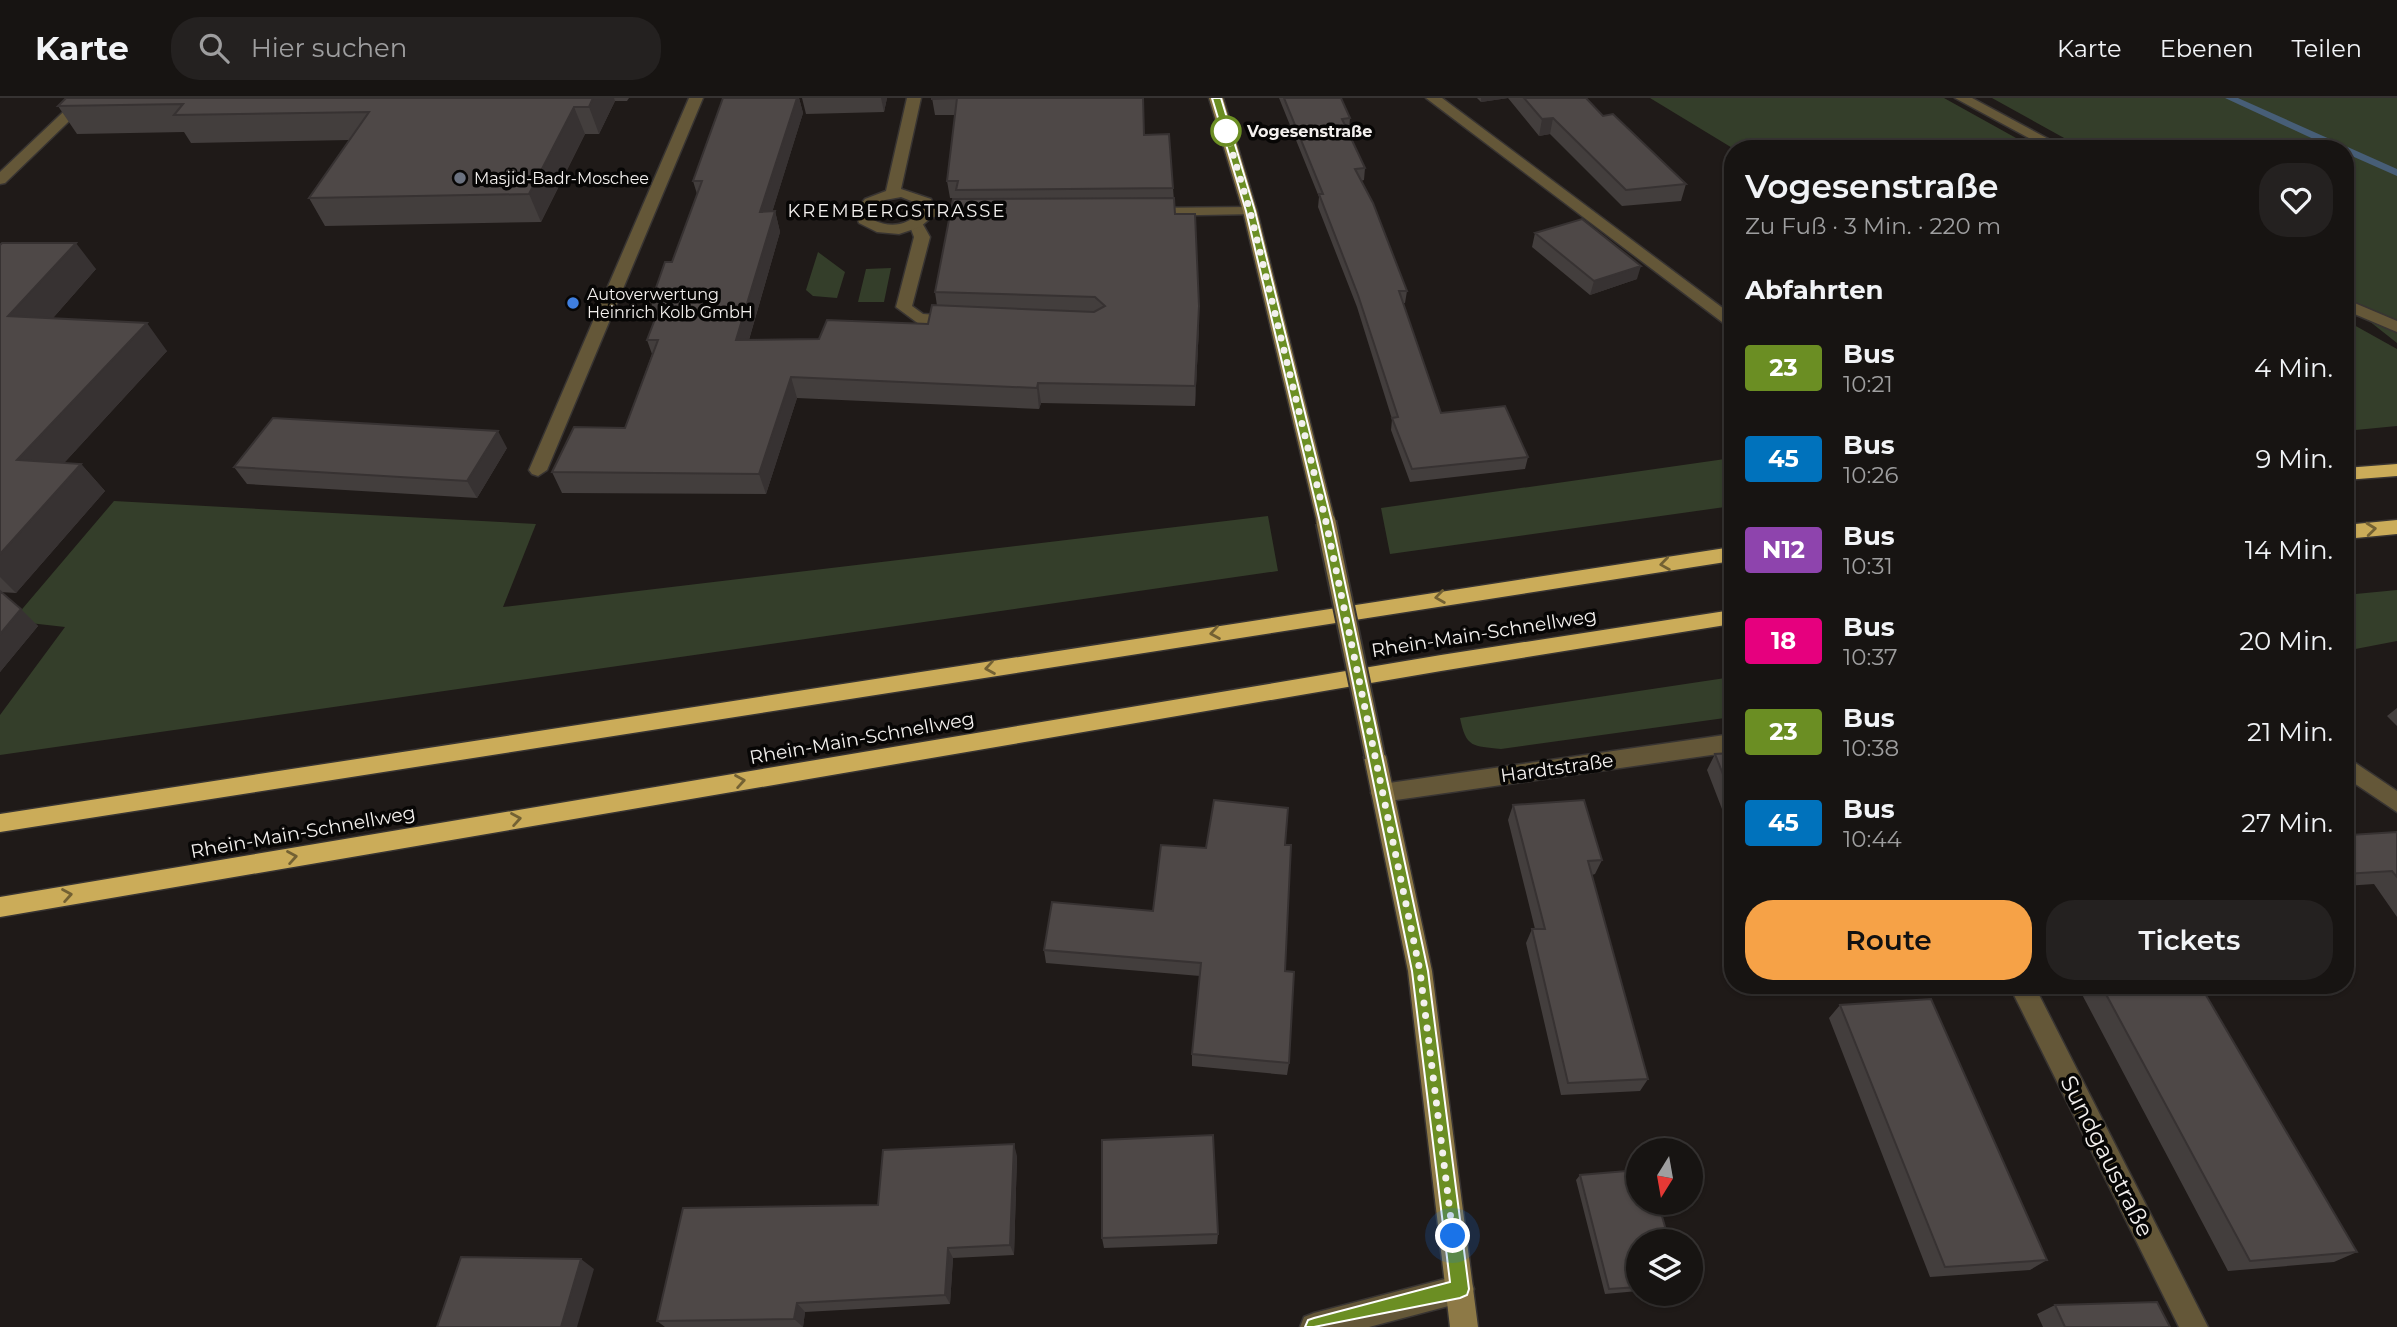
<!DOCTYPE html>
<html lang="de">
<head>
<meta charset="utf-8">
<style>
	body { margin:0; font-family:Montserrat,sans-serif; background:#242120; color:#f1f3f6; height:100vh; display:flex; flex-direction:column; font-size:26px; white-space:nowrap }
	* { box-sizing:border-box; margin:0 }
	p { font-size:23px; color:#9e9e9f }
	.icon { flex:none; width:38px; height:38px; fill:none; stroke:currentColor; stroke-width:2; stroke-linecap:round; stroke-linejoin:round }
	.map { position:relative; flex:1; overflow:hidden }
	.drawer { position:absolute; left:1724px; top:42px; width:630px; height:854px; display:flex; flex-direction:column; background:#171412; border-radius:28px; box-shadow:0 2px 5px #0004,0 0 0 2px #363332 }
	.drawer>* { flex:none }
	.badge { padding:0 14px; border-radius:5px; font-size:24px; line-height:46px }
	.needle { width:46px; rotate:191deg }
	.fabs { position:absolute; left:1626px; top:1040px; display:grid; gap:14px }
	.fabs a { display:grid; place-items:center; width:77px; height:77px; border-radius:50%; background:#171412; box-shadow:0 2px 5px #0004,0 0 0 2px #363332; font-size:35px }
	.you { position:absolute; width:35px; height:35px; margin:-18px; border:5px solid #fff; border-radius:50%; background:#1a73e8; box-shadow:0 0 0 10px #1a73e833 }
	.map>.badge { position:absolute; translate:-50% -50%; box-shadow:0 0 0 4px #fff }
	h2 { padding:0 21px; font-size:26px; line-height:63px }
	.round { display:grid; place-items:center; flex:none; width:74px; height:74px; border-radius:28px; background:#242120 }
	.summary { display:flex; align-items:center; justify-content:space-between; height:119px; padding:0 21px }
	h1 { font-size:33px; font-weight:600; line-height:52px }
	.action { display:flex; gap:14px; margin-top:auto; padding:14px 21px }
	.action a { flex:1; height:80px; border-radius:28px; background:#f6a247; color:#111; font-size:28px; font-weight:600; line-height:80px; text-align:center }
	.action a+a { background:#242120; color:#f1f3f6 }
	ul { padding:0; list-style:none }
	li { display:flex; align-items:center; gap:21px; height:91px; padding:0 21px }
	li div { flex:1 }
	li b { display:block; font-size:26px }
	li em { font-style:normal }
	li .badge { min-width:77px; font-weight:700; text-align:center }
	header { display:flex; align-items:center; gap:42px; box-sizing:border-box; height:98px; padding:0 35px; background:#171412; border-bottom:2px solid #363332 }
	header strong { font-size:33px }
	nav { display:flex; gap:38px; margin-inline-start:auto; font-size:24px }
	.search { width:490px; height:63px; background:#242120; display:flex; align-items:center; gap:18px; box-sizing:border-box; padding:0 24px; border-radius:28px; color:#9e9e9f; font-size:26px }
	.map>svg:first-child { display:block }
</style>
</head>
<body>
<header>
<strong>Karte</strong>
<div class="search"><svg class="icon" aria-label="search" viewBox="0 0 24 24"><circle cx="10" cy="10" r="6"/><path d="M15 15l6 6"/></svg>Hier suchen</div>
<nav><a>Karte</a><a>Ebenen</a><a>Teilen</a></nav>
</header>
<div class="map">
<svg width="2397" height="1229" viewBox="0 0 2397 1229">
	<rect width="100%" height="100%" fill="#1f1a18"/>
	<path fill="#343e2a" d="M 1650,0 L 1944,0 L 2036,51 L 1734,51 Z
		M 1992,0 L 2397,0 L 2397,245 L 2345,204 L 2345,51 L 2084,51 Z
		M 818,154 L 845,174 L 837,200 L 813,198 L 806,192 Z
		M 891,170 L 884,204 L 858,204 L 866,171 Z
		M 2345,222 L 2397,251 L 2397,328 L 2345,333 Z
		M 1732,360 L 1732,408 L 1390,456 L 1381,410 Z
		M 114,403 L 536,426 L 503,509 L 1268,418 L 1278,473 L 0,657 L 0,617 L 65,529 L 12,523 Z
		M 2397,492 L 2397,543 L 2345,553 L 2345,497 Z
		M 1732,579 L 1732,619 L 1501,651 C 1473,648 1466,650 1460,620 Z"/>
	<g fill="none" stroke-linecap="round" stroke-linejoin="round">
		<path fill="#475e77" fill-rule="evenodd" d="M 2225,0 L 2238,0 L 2397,71 L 2397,78 L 2345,55 L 2345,51 L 2335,51 Z"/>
		<g stroke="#383432" stroke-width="3">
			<path id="lane" d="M 1955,0 L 1972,0 L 2067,51 L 2049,51 Z
				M 916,122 L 921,123 L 930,139 L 912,208 L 923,216 L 964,219 L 964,225 L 919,226 L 896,209 L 914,139 L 909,126 Z
				M 2345,201 L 2397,223 L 2397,234 L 2345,212 Z"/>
		</g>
		<g stroke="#383432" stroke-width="3">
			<path id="street" d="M 78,0 L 93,0 L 5,85 L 0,86 L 0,74 Z
				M 689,0 L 703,0 L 547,372 L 538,378 L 532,376 L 529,372 Z
				M 907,0 L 921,0 L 901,91 L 931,101 L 935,111 L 979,111 L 984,112 L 984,118 L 932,119 L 920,129 L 899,136 L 877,134 L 859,125 L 855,113 L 865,101 L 886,93 ZM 901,99 L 919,106 L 920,114 C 907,128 890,130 873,122 L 869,113 L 885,102 Z
				M 1426,0 L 1442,0 L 1732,217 L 1732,229 L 1726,227 Z
				M 1250,109 L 1255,110 L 1255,116 L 1147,118 L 1140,114 L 1147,110 Z
				M 1732,636 L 1732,654 L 1382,704 L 1374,701 L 1371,695 L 1374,689 L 1382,686 Z
				M 2345,658 L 2397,693 L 2397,714 L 2345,679 Z
				M 2009,887 L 2034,887 L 2208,1229 L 2179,1229 Z
				M 1460,1177 L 1470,1181 L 1474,1191 L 1470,1201 L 1460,1205 L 1369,1229 L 1300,1229 L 1304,1219 L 1314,1215 Z"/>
		</g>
		<g stroke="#383432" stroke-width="3">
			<path id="secondary" d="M 1209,0 L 1223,0 L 1257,113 L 1335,424 L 1326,431 L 1317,424 L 1243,113 Z
				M 1375,650 L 1383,653 L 1386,659 L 1432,873 L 1478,1229 L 1450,1229 L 1408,873 L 1364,659 L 1367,653 Z"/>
		</g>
		<g stroke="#383432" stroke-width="3">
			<path id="highway" d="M 2397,366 L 2397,378 L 2345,382 L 2345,370 Z
				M 2397,422 L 2397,436 L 2345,441 L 2345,427 Z
				M 1732,449 L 1732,463 L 0,734 L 0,716 Z
				M 1732,512 L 1732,526 L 1441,573 L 0,819 L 0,799 L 1441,557 Z"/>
		</g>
		<use href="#lane" fill="#645738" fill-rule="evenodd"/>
		<use href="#street" fill="#645738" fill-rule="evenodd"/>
		<use href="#secondary" fill="#8d7946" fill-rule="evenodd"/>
		<use href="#highway" fill="#cbac59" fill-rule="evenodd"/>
		<g stroke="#383432" stroke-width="23" stroke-linecap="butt">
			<path id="secondary-bridge" d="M 1326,424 L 1375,659"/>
		</g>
		<use href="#secondary-bridge" stroke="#8d7946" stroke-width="19"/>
	</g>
	<path fill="#433e3d" d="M 66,0 L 629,0 L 627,3 L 615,3 L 599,36 L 585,36 L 541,124 L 325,128 L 309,100 L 350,42 L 191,45 L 184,34 L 77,36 L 58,8 Z
		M 723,0 L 799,0 L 803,15 L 772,114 L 775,113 L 780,134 L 749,242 L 819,241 L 928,226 L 937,208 L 935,194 L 958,101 L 958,100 L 950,100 L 947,83 L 955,17 L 935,17 L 932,0 L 1143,0 L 1144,37 L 1173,90 L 1175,116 L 1199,228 L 1195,308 L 1041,305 L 1039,311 L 797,300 L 766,396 L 562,395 L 552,374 L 625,330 L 652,256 L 647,242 L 656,218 L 651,204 L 672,164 L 697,96 L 693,83 Z
		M 802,0 L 887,0 L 884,14 L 806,16 Z
		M 1279,0 L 1341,0 L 1350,20 L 1349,33 L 1348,33 L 1365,70 L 1364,82 L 1361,83 L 1407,193 L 1405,205 L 1403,205 L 1441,315 L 1528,359 L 1525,371 L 1410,384 L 1391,332 L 1392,321 L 1357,209 L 1318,109 L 1319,99 Z
		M 1477,0 L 1586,0 L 1603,18 L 1686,86 L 1681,103 L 1622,108 L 1550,36 L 1539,38 L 1508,0 L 1481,4 Z
		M 1535,135 L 1637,181 L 1590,197 L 1532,149 Z
		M 0,147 L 96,171 L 53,220 L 167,253 L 64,365 L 81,366 L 105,393 L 16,495 L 0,494 L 38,528 L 0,574 Z
		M 507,350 L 477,400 L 247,386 L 234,369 Z
		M 2397,610 L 2397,628 L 2387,618 Z
		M 1732,655 L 1732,737 L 1707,672 L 1715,656 Z
		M 1513,707 L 1602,762 L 1595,776 L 1592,777 L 1648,981 L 1640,993 L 1561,997 L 1526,845 L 1532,831 L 1535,831 L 1508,722 Z
		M 2345,730 L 2350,737 L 2397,734 L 2397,819 L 2374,786 L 2345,788 Z
		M 1285,747 L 1285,873 L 1289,965 L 1287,977 L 1192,968 L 1192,956 L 1200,878 L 1046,865 L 1044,852 L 1153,813 L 1206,750 Z
		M 2077,887 L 2200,887 L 2357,1154 L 2334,1164 L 2228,1173 Z
		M 1840,907 L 2047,1162 L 2030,1172 L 1930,1179 L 1829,920 Z
		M 1017,1058 L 1014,1157 L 953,1160 L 950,1206 L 805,1214 L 803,1229 L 665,1229 L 657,1223 L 878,1107 Z
		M 1580,1077 L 1638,1143 L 1638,1193 L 1605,1196 L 1576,1082 Z
		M 1218,1136 L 1217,1146 L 1104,1150 L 1102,1140 Z
		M 2055,1207 L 2170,1229 L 2043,1229 L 2037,1216 Z"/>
	<path fill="#373232" d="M 593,0 L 614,0 L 615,3 L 599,36 L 589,9 Z
		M 797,0 L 799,0 L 803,15 L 766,134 L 760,114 Z
		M 881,0 L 887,0 L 884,14 Z
		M 1481,0 L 1508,0 L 1481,4 Z
		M 574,9 L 585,36 L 541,124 L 529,96 Z
		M 1553,20 L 1550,36 L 1539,38 L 1542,21 Z
		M 775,113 L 780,134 L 743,262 L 736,242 Z
		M 76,145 L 96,171 L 31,245 L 8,218 Z
		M 1641,168 L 1637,181 L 1590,197 L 1594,183 Z
		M 1199,208 L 1199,228 L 1195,308 L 1195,288 Z
		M 147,225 L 167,253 L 42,389 L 17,362 Z
		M 791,279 L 797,300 L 766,396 L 759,376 Z
		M 1038,285 L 1041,305 L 1039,311 L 1037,290 Z
		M 498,333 L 507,350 L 477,400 L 467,383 Z
		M 81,366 L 105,393 L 16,495 L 0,479 L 0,456 Z
		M 21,511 L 38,528 L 0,574 L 0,536 Z
		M 1014,1046 L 1017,1058 L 1014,1157 L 1010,1147 Z
		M 948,1150 L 953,1160 L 950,1206 L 945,1197 Z
		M 581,1161 L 594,1171 L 577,1229 L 561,1229 Z
		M 797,1205 L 805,1214 L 803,1229 L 794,1221 Z"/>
	<path fill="#4e4847" stroke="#373232" stroke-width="2" d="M 66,0 L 593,0 L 589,9 L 574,9 L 529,96 L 309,100 L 369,14 L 174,17 L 183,6 L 58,8 Z
		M 723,0 L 797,0 L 760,114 L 775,113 L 736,242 L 819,241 L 827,222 L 928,226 L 932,207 L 1094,214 L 1105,208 L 1095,199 L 935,194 L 953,101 L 1174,100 L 1175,116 L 1195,116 L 1199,208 L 1195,288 L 1038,285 L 1037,290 L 791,279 L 759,376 L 552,374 L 574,329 L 625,330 L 658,242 L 647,242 L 662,203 L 651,204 L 665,164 L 672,164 L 702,83 L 693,83 Z
		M 932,0 L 1143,0 L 1144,37 L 1169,36 L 1173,90 L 956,92 L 958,83 L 947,83 L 957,0 L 932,1 Z
		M 1284,0 L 1341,0 L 1350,20 L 1342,21 L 1365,70 L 1355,71 L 1373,105 L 1407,193 L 1399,193 L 1441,315 L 1505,308 L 1528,359 L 1412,371 L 1392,320 L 1398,319 L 1358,197 L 1319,96 L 1323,96 Z
		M 1524,0 L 1586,0 L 1603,18 L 1613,16 L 1686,86 L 1626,92 L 1553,20 L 1542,21 Z
		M 1582,121 L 1641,168 L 1594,183 L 1535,135 Z
		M 2,145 L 76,145 L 8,218 L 147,225 L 17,362 L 81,366 L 0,456 L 0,147 Z
		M 273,320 L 498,333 L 467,383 L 234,369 Z
		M 0,493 L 21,511 L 0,536 Z
		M 1732,655 L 1732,699 L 1715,656 Z
		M 1214,702 L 1288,710 L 1285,747 L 1291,747 L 1285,873 L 1294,874 L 1289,965 L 1192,956 L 1201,865 L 1044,852 L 1052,804 L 1153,813 L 1161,747 L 1206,750 Z
		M 1584,702 L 1602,762 L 1588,763 L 1648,981 L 1568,985 L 1532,831 L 1545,831 L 1513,707 Z
		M 2345,730 L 2350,737 L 2397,734 L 2397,779 L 2392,773 L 2345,776 Z
		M 2101,887 L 2200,887 L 2357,1154 L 2250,1163 Z
		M 1931,901 L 2047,1162 L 1945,1169 L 1840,907 Z
		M 1213,1037 L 1218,1136 L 1102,1140 L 1102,1042 Z
		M 1014,1046 L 1010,1147 L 948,1150 L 945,1197 L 797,1205 L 794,1221 L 657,1223 L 683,1110 L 878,1107 L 883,1052 Z
		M 1638,1072 L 1638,1104 L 1658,1104 L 1669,1143 L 1638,1143 L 1638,1189 L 1609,1191 L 1580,1077 Z
		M 461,1159 L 581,1161 L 561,1229 L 437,1229 Z
		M 2157,1204 L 2170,1229 L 2065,1229 L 2055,1207 Z"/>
	<defs><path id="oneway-chevron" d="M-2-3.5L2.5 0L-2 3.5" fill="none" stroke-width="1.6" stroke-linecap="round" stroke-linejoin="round" transform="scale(1.75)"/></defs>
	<g stroke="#736133">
		<use href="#oneway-chevron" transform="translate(2371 431) rotate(-6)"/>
		<use href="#oneway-chevron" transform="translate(1665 466) rotate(172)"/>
		<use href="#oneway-chevron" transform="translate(1440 499) rotate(172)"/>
		<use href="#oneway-chevron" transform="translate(1215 535) rotate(171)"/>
		<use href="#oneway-chevron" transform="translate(990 570) rotate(171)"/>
		<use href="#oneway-chevron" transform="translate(740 683) rotate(-10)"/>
		<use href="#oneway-chevron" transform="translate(516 721) rotate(-10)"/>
		<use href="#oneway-chevron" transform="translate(292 759) rotate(-10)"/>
		<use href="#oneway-chevron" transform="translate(67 797) rotate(-10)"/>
	</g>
	<path fill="#6b8e23" stroke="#fff" stroke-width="2" d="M 1212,0 L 1221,0 L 1255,113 L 1332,424 L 1428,873 L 1469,1191 L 1467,1197 L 1460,1200 L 1314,1229 L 1305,1229 L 1308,1222 L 1314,1220 L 1450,1184 L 1412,873 L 1320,424 L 1246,113 Z"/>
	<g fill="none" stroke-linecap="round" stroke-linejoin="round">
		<path stroke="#f3f0ee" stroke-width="7" stroke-dasharray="0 12.6" d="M 1226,33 L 1250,113 L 1326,424 L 1420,873 L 1453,1138"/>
	</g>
	<circle fill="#fff" stroke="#6b8e23" stroke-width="3.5" cx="1226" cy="33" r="14"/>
	<circle fill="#6b7280" stroke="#070605" stroke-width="2.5" cx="460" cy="80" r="7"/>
	<circle fill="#3f7fe0" stroke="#070605" stroke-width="2.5" cx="573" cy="205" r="7"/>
	<g text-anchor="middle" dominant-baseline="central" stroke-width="7" stroke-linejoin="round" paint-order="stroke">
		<g font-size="16" font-weight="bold" fill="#f3f0ee" stroke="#070605" text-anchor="start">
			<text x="1247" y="33">Vogesenstraße</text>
		</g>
		<g font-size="16" fill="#f3f0ee" stroke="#070605" text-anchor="start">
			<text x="474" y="80">Masjid-Badr-Moschee</text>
			<text x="587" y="196">Autoverwertung<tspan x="587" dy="18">Heinrich Kolb GmbH</tspan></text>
		</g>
		<g font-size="18" letter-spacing="2" fill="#f3f0ee" stroke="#070605">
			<text x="897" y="113">KREMBERGSTRASSE</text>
		</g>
		<g font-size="19" fill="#f3f0ee" stroke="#070605">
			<text transform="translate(1484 535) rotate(-9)">Rhein-Main-Schnellweg</text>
			<text transform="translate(862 640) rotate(-10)">Rhein-Main-Schnellweg</text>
			<text transform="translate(1557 670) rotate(-8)">Hardtstraße</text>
			<text transform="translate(303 734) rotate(-10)">Rhein-Main-Schnellweg</text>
		</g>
		<g font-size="23" fill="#f3f0ee" stroke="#070605">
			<text transform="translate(2107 1058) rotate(63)">Sundgaustraße</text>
		</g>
	</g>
</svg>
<div class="fabs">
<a><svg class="needle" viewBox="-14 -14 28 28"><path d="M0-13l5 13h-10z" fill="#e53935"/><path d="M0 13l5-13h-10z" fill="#9e9e9f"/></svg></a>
<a><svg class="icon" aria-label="layers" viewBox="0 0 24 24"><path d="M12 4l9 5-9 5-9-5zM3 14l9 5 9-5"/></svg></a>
</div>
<div class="you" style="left:1453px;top:1138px"></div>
<section class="drawer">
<div class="summary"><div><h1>Vogesenstraße</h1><p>Zu Fuß · 3 Min. · 220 m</p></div><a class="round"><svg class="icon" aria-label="heart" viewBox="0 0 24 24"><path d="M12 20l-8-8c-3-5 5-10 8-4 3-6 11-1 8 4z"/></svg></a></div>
<h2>Abfahrten</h2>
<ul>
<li><span class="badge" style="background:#6b8e23;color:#fff">23</span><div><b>Bus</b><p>10:21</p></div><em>4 Min.</em></li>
<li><span class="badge" style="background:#0072bc;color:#fff">45</span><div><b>Bus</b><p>10:26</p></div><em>9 Min.</em></li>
<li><span class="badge" style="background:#8e44ad;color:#fff">N12</span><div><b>Bus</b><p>10:31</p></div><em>14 Min.</em></li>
<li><span class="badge" style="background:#e6007e;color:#fff">18</span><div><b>Bus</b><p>10:37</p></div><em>20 Min.</em></li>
<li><span class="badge" style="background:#6b8e23;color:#fff">23</span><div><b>Bus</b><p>10:38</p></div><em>21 Min.</em></li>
<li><span class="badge" style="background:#0072bc;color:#fff">45</span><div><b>Bus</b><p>10:44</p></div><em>27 Min.</em></li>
</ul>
<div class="action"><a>Route</a><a>Tickets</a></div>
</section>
</div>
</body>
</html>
